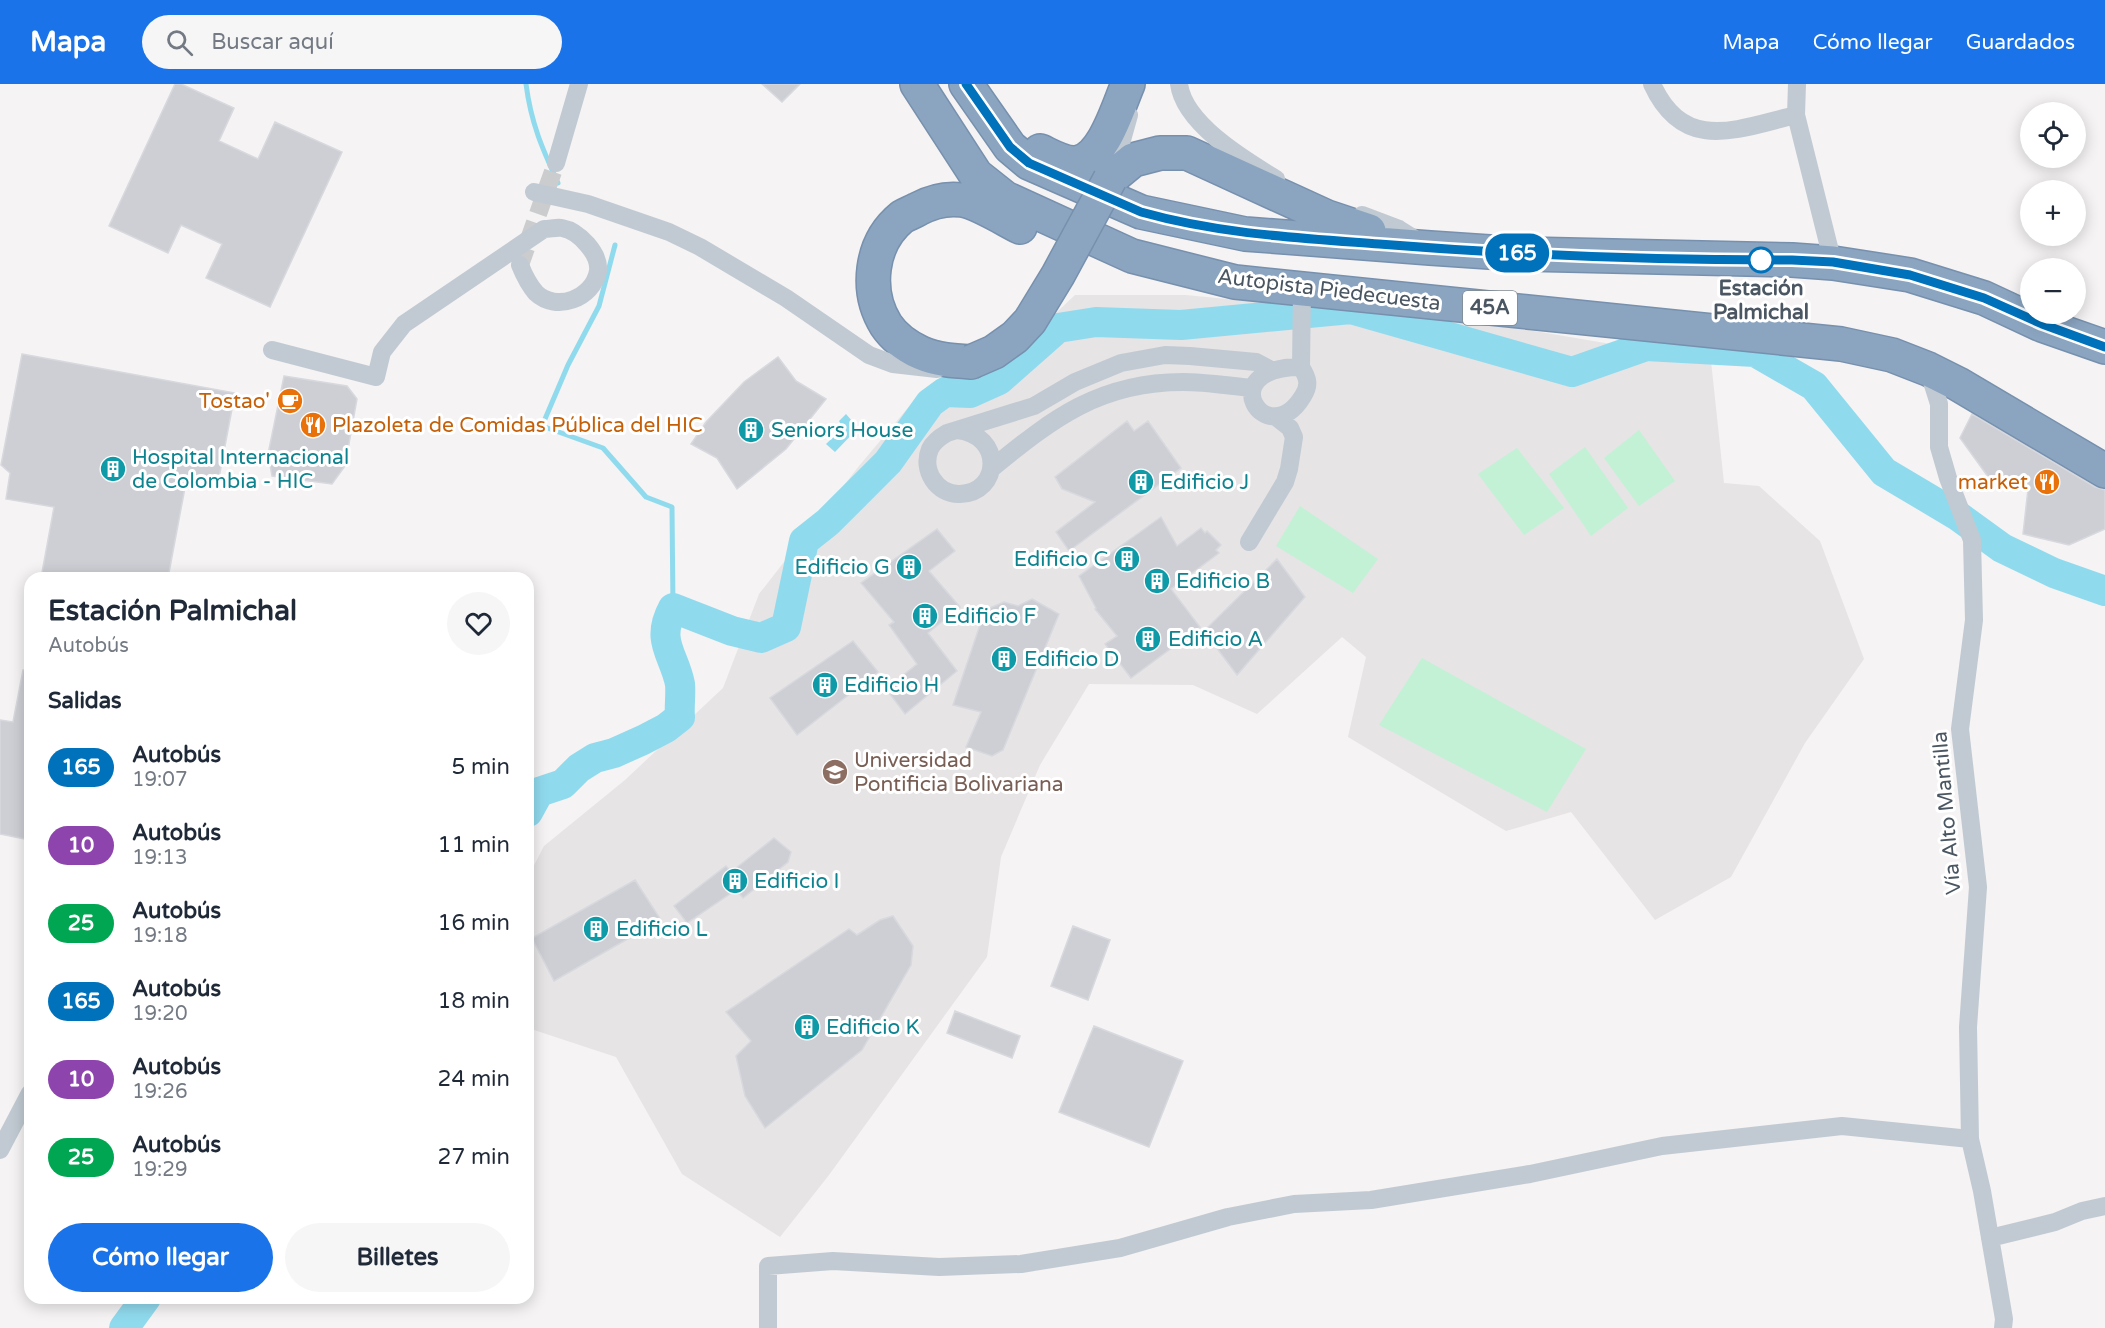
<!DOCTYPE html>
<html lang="es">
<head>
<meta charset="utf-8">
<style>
	body { margin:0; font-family:"Varela Round",sans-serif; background:#f6f6f7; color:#1f2937; height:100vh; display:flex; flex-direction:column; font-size:22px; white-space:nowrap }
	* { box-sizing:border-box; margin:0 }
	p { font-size:20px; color:#747a83 }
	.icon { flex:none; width:33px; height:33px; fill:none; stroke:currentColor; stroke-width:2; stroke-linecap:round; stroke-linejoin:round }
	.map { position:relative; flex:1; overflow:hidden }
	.panel { position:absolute; left:24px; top:488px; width:510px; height:732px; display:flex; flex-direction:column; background:#fff; border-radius:18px; box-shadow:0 3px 15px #0003 }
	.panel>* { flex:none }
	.badge { padding:0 12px; border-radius:20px; font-size:21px; line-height:39px }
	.controls { position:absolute; left:2020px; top:18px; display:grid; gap:12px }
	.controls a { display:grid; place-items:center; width:66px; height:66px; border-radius:50%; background:#fff; box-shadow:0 3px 15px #0003; font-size:30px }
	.map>.badge { position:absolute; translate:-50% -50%; box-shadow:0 0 0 3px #fff }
	h2 { padding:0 24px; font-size:22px; line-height:54px }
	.round { display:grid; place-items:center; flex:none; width:63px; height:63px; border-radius:32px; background:#f6f6f7 }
	.summary { display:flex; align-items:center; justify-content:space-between; height:102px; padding:0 24px }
	h1 { font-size:28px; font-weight:800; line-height:45px }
	.action { display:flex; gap:12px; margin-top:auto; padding:12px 24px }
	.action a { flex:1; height:69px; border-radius:36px; background:#1a73e8; color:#fff; font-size:24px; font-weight:800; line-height:69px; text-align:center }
	.action a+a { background:#f6f6f7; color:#1f2937 }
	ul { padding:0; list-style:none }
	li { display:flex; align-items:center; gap:18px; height:78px; padding:0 24px }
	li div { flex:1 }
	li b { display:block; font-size:22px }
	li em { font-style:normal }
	li .badge { min-width:66px; font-weight:700; text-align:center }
	header { display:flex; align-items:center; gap:36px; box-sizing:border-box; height:84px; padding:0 30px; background:#1a73e8; color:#fff }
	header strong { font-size:28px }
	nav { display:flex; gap:33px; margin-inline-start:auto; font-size:21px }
	.search { width:420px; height:54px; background:#f6f6f7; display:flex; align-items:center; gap:15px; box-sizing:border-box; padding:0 21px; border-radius:33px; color:#747a83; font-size:22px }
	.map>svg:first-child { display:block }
</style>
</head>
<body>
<header>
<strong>Mapa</strong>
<div class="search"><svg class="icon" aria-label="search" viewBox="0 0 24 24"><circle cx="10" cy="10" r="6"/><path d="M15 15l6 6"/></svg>Buscar aquí</div>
<nav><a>Mapa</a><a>Cómo llegar</a><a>Guardados</a></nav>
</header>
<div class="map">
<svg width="2105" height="1244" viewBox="0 0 2105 1244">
	<rect width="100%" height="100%" fill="#f5f3f3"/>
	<path fill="#e6e4e5" d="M 1075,211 L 1186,211 L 1510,243 L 1711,277 L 1724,399 L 1759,402 L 1820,457 L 1864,575 L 1805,659 L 1731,793 L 1655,836 L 1571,728 L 1506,747 L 1348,653 L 1366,573 L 1342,553 L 1257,630 L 1193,601 L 1089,600 L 1040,681 L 1001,773 L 987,873 L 829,1091 L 780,1153 L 682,1090 L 616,973 L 528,944 L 528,793 L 544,762 L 625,696 L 723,604 L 759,510 L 859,382 L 922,307 L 974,291 L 1040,244 Z"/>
	<path fill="#c3f1d5" d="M 1639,346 L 1675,397 L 1639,422 L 1604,374 Z
		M 1585,363 L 1628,424 L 1591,452 L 1549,390 Z
		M 1517,364 L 1564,424 L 1524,451 L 1478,390 Z
		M 1300,422 L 1378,475 L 1353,509 L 1276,462 Z
		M 1422,574 L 1586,665 L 1547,728 L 1379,641 Z"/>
	<path fill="#90daee" d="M 846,330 L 858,344 L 835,368 L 826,360 L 843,344 L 839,337 Z"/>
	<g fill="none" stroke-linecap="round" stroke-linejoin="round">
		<path stroke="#90daee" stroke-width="5" d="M 526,0 C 531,39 542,64 558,99
			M 615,161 L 599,222 L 568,281 L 542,342 L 603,364 L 646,413 L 672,423 L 673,524"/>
		<path stroke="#90daee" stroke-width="30" d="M 528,728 L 539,708 L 563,700 L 579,684 L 595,674 L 614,669 L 643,656 L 666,644 L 680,633 C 679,623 681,611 680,600 C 674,570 655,557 673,524 L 732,547 L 761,554 L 786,543 L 804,457 L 828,438 L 888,378 L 930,319 L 945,308 L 970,309 L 999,296 L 1058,244 L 1096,238 L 1181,241 L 1351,225 L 1572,288 L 1646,262 L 1755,268 L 1814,302 L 1884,388 L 1958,432 L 2002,464 L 2054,489 L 2105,507
			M 124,1244 L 146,1214"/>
	</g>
	<path fill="#cdcfd5" stroke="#d7d9de" stroke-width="1.5" d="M 175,0 L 181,0 L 234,24 L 219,57 L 258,75 L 275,38 L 342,68 L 270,223 L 206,194 L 222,160 L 181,141 L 168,169 L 109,142 Z
		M 762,0 L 800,0 L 782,18 Z
		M 22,270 L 235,309 L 218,399 L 187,393 L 168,494 L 41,494 L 54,423 L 6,415 L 10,389 L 1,381 Z
		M 778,273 L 796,297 L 826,315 L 786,365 L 737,405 L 717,374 L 691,360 L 706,338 L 744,298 Z
		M 284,292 L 347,302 L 357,315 L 345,382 L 332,400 L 272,392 L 268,370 Z
		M 1972,330 L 2095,403 L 2105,406 L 2105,445 L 2069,461 L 2023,450 L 2028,405 L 1989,394 L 1960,354 Z
		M 1127,337 L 1134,347 L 1148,337 L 1181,384 L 1069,467 L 1056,448 L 1095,418 L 1062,405 L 1055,393 Z
		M 1161,433 L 1177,462 L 1201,444 L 1205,449 L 1207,447 L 1221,461 L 1216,466 L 1219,469 L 1171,505 L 1200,543 L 1131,594 L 1105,560 L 1117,552 L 1095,525 L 1096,524 L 1079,492 Z
		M 937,445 L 955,467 L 929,487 L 960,523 L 928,549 L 957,587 L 905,630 L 886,605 L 917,580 L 889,541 L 894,538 L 861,499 Z
		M 1277,475 L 1305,513 L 1237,591 L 1204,547 Z
		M 1032,515 L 1059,530 L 1003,666 L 992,672 L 966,663 L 981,628 L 953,621 L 985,526 L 1004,518 L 1018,522 Z
		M 853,557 L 878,588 L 797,651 L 770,614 Z
		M 23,586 L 30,587 L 30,756 L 0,750 L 0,636 L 13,638 Z
		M 774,754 L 791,768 L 788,778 L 743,814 L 736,806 L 687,839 L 674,822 L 726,782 L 731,788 Z
		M 635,796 L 661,836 L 554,897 L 532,854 Z
		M 893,832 L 913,862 L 911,881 L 862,966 L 765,1044 L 745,1012 L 736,972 L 751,957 L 726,928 L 849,845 L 857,851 L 880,836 Z
		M 1073,842 L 1110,856 L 1088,916 L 1051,902 Z
		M 955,927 L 1020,952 L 1012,974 L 947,949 Z
		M 1094,942 L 1183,977 L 1149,1063 L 1059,1028 Z"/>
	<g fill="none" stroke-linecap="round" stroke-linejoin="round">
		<path stroke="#caccce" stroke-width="18" stroke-dasharray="18 9" stroke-linecap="butt" d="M 520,181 L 556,79"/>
		<g stroke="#7690ad" stroke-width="36">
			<path id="highway" d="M 917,0 L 976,91 L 1005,114 L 1132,172 L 1235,198 L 1841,260 L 1892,271 L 1928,285 L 1958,300 L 2105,387
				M 966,0 L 1010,63 L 1029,79 L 1141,128 L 1245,150 L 1430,164 L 1519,170 L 1792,176 L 1833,179 L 1910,191 L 1984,214 L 2042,241 L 2105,263
				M 1040,67 C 1051,72 1064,80 1076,79 C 1104,75 1118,23 1128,0
				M 1110,95 L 1133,76 L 1160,69 L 1187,69 L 1327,133 L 1369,147
				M 971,278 C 954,277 937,276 921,269 C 908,263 894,253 886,241 C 865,207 870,159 902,133 C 907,130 913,128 918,125 C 931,118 947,114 962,116 C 977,118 1006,136 1020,143"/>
		</g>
		<path stroke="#c1cad2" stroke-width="18" d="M 1179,0 C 1184,40 1245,76 1276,95
			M 1652,0 C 1684,70 1737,45 1796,31
			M 1797,0 L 1796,31 L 1833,179
			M 556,79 L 579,0
			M 1113,88 L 1129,31
			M 534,108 L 588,120 L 669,148 L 700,163 L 786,214 L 869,271 L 893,280 L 937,285
			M 1362,131 L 1399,145 L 1418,157
			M 272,266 L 376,293 L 382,268 L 404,240 L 544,145 C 550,145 557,143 562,144 C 579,147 600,170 598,187 C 593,215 556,228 536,209 C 529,201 524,191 520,181
			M 1301,283 C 1210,283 1267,371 1303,312 C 1310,301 1308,294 1301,283 L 1302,205
			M 1928,285 L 1939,320 L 1939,363 L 1948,394 L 1972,456 L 1974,536 L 1960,645 L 1978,803 L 1968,943 L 1970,1055 L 1982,1107 L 2004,1235 L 2003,1244
			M 957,346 C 1004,351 1001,409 960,410 C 937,411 921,386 930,365 C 934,357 940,353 947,349 L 1034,322 L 1075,298 L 1121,279 L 1165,271 L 1190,272 L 1256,278 L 1271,286
			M 991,385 C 1053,334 1100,298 1183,298 C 1207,298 1229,302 1252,304
			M 1249,458 L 1285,398 L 1289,385 L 1294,353 L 1290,344 L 1276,333
			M 0,1066 L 30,1009
			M 1990,1154 L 2055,1138 L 2082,1127 L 2105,1122
			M 768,1244 L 768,1182 L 833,1177 L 939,1183 L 1021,1180 L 1120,1164 L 1228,1133 L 1294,1120 L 1371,1116 L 1530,1090 L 1662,1062 L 1842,1042 L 1970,1055"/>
		<use href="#highway" stroke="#8ba5c1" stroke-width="33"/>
		<g stroke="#7690ad" stroke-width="36" stroke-linecap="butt">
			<path id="highway-bridge" d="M 971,278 L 994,268 L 1015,253 L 1030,237 L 1058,191 L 1110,95"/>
		</g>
		<use href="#highway-bridge" stroke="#8ba5c1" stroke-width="33"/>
	</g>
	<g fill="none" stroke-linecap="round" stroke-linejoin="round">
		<g stroke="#fff" stroke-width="14">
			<path id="line" d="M 966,0 L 1010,63 L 1029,79 L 1141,128 C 1219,150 1299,154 1379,160 C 1516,171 1654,176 1792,176 L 1833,178 L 1910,191 L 1984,214 L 2042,240 L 2105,263"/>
		</g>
		<use href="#line" stroke="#0072bc" stroke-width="9"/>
	</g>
	<defs>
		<g id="cafe-disc" transform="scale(1.35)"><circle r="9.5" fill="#e8710a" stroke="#fff"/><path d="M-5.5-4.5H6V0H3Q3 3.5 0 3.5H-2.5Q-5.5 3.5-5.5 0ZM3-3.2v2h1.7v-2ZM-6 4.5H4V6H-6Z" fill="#fff"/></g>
		<g id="restaurant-disc" transform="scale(1.35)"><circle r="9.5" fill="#e8710a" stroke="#fff"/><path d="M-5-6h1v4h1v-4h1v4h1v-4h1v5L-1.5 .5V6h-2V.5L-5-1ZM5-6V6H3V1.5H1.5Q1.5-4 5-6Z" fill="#fff"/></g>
		<g id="building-disc" transform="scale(1.35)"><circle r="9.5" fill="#0f9aa8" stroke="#fff"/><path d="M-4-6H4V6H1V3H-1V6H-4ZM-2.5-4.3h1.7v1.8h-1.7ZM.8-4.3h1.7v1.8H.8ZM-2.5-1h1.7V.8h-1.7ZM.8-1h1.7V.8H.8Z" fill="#fff"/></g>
		<g id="university-disc" transform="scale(1.35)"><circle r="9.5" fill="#8d6e63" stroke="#fff"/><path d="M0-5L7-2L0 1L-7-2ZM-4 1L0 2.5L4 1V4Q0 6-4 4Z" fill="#fff"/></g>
	</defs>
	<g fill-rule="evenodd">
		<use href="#cafe-disc" x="290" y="317"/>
		<use href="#restaurant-disc" x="313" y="341"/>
		<use href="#building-disc" x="751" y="346"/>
		<use href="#building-disc" x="113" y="385"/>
		<use href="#building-disc" x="1141" y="398"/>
		<use href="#restaurant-disc" x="2047" y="398"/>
		<use href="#building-disc" x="1127" y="475"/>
		<use href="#building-disc" x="909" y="483"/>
		<use href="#building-disc" x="1157" y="497"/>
		<use href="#building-disc" x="925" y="532"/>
		<use href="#building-disc" x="1148" y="555"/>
		<use href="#building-disc" x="1004" y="575"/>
		<use href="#building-disc" x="825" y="601"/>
		<use href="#university-disc" x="835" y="688"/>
		<use href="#building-disc" x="735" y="797"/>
		<use href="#building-disc" x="596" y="845"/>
		<use href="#building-disc" x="807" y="943"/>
	</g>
	<circle fill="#fff" stroke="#0072bc" stroke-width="3" cx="1761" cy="176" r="12"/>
	<g text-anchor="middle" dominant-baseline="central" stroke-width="6" stroke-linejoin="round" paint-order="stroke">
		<rect fill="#fff" stroke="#808990" stroke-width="1.5" x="1463" y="207" width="54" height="34" rx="4.5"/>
		<g font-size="20" font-weight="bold" fill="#4a5661">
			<text x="1490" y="224">45A</text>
		</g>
		<g font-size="21" font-weight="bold" fill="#4a5661" stroke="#fff">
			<text x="1761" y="204">Estación<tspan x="1761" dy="24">Palmichal</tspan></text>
		</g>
		<g font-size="21" fill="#4a5661" stroke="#fff">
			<text transform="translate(1329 206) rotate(7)">Autopista Piedecuesta</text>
			<text transform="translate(1947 729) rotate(-95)">Vía Alto Mantilla</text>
		</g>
		<g font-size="21" fill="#c56008" stroke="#fff" text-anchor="end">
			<text x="270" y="317">Tostao'</text>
			<text x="332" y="341" text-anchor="start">Plazoleta de Comidas Pública del HIC</text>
			<text x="2028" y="398">market</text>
		</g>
		<g font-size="21" fill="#0d838f" stroke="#fff" text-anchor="start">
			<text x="771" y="346">Seniors House</text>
			<text x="132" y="373">Hospital Internacional<tspan x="132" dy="24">de Colombia - HIC</tspan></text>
			<text x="1160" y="398">Edificio J</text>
			<text x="1108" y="475" text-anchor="end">Edificio C</text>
			<text x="890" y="483" text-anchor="end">Edificio G</text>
			<text x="1176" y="497">Edificio B</text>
			<text x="944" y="532">Edificio F</text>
			<text x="1168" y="555">Edificio A</text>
			<text x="1024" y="575">Edificio D</text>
			<text x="844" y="601">Edificio H</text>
			<text x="754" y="797">Edificio I</text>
			<text x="616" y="845">Edificio L</text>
			<text x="826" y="943">Edificio K</text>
		</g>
		<g font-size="21" fill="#785e54" stroke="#fff" text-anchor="start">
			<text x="854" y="676">Universidad<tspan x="854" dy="24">Pontificia Bolivariana</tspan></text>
		</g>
	</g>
</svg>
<div class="controls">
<a><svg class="icon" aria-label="locate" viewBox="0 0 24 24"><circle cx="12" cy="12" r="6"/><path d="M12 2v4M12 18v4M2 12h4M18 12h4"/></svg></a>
<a>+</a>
<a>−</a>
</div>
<b class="badge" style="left:1517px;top:169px;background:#0072bc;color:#fff">165</b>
<section class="panel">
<div class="summary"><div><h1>Estación Palmichal</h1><p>Autobús</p></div><a class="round"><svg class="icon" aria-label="heart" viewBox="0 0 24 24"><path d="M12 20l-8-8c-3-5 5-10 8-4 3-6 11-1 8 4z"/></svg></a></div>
<h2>Salidas</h2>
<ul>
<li><span class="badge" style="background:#0072bc;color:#fff">165</span><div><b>Autobús</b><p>19:07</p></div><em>5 min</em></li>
<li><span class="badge" style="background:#8e44ad;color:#fff">10</span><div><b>Autobús</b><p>19:13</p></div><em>11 min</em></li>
<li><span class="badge" style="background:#00a651;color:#fff">25</span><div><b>Autobús</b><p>19:18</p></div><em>16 min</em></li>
<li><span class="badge" style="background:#0072bc;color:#fff">165</span><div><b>Autobús</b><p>19:20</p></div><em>18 min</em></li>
<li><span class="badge" style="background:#8e44ad;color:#fff">10</span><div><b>Autobús</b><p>19:26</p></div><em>24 min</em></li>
<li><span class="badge" style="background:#00a651;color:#fff">25</span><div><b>Autobús</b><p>19:29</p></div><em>27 min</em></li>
</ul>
<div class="action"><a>Cómo llegar</a><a>Billetes</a></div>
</section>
</div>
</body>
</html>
